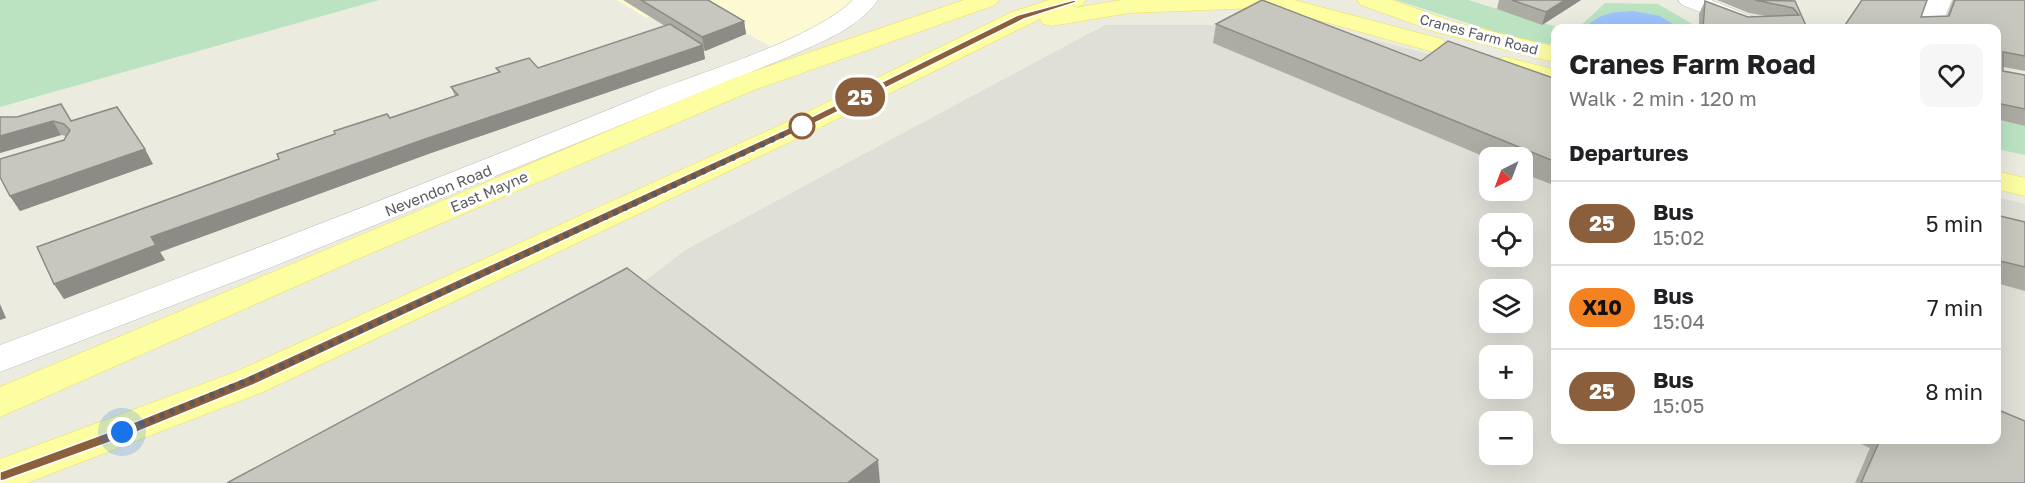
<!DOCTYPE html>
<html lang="en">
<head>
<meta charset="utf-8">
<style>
	body { margin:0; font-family:"Golos Text",sans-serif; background:#f6f6f6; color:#202124; height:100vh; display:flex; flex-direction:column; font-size:22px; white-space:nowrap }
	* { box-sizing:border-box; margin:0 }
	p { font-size:20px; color:#757577 }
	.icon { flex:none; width:33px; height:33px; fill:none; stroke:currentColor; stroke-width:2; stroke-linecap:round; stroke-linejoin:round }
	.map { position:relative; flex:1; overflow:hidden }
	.panel { position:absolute; left:1551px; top:24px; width:450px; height:420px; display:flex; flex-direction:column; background:#fff; border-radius:12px; box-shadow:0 6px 24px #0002 }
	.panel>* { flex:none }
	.badge { padding:0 12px; border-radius:20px; font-size:21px; line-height:39px }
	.needle { width:39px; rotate:222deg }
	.buttons { position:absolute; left:1479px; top:147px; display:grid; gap:12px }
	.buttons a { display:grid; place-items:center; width:54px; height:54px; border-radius:12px; background:#fff; box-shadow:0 6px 24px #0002; font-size:30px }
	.you { position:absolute; width:30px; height:30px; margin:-15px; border:4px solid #fff; border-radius:50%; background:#1a73e8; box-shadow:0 0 0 9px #1a73e833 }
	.map>.badge { position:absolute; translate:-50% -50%; box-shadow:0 0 0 3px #fff }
	h2 { padding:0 18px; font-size:22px; line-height:54px }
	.round { display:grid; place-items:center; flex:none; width:63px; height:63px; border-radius:12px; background:#f6f6f6 }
	.headline { display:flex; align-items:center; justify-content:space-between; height:102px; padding:0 18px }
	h1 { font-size:28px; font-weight:700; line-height:45px }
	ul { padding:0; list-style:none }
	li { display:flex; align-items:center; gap:18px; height:84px; padding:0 18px; border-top:2px solid #e0e0e0 }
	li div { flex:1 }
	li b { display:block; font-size:22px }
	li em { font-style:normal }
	li .badge { min-width:66px; font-weight:700; text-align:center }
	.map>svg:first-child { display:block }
</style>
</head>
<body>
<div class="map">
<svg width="2025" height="483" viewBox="0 0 2025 483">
	<rect width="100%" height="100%" fill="#ebebdf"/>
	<path fill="#fdfad3" d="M 617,0 L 859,0 L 843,17 L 773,48 L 692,2 L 646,18 Z"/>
	<path fill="#dfded7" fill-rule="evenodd" d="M 1105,25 L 1315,25 L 1555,86 L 1556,440 L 1996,440 L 1997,197 L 2025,204 L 2025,483 L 260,483 L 633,290 L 687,249 ZM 1490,158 L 1522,158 L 1522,190 L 1490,190 ZM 1490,224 L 1522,224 L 1522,256 L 1490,256 ZM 1490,290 L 1522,290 L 1522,322 L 1490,322 ZM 1490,356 L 1522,356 L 1522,388 L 1490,388 ZM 1490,422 L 1522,422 L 1522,454 L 1490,454 Z"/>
	<path fill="#bbe3c2" d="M 0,0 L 379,0 L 0,107 Z
		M 1396,0 L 1468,0 L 1560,28 L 1556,28 L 1555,45 L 1511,37 Z
		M 1605,3 L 1658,4 L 1699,28 L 1578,28 Z
		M 1997,119 L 2025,126 L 2025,155 L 1997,149 Z"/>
	<path fill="#9dc3fd" d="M 1633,11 L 1660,16 L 1679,28 L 1585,28 C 1599,13 1614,12 1633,11 Z"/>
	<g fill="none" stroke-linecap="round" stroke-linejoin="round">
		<g stroke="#babbc1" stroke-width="1">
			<path id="minor" d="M 853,0 L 878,0 C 858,29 819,43 788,57 L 267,269 L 0,372 L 0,345 C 218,264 436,180 652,92 C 704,71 814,39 853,0 Z
				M 1678,0 L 1711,0 L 1748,15 L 1787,23 L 1791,28 L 1742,28 L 1682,5 Z
				M 1928,0 L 1952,0 L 1940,28 L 1915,28 Z"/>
		</g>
		<g stroke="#eede55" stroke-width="1">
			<path id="primary" d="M 964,0 L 999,0 L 995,5 L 754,90 L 360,258 L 0,417 L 0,387 L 734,78 Z
				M 1049,0 L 1086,0 L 1082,5 L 1074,8 L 1121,0 L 1294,0 L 1442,39 L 1446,44 L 1442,49 L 1433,52 L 1307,17 L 1258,8 L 1129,13 L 1052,26 L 1043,24 L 1040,19 L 809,133 L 263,392 L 27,483 L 0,483 L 0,459 L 235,372 L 789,121 L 1012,12 Z
				M 1357,0 L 1392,0 L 1454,22 L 1556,47 L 1556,59 L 1549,61 L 1436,32 L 1361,5 Z
				M 1505,57 L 1556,70 L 1556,86 L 1496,71 L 1492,65 L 1496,59 Z
				M 1996,171 L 2025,178 L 2025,196 L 1996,189 Z"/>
		</g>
		<use href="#minor" fill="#fff" fill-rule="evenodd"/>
		<use href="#primary" fill="#fdfea2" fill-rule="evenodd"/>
	</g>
	<path fill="#acaba4" d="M 623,0 L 708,0 L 744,21 L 746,34 L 705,51 L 703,50 L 705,59 L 431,153 L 160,252 L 165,260 L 64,299 L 54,284 L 279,159 L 335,134 L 334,131 L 390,118 L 455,96 L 451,87 L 498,72 L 496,68 L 538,68 L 665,26 Z
		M 1499,0 L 1581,0 L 1542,25 L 1497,9 Z
		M 1717,0 L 1792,0 L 1807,28 L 1699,28 L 1699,14 L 1705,1 L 1748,17 L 1766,16 L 1749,13 Z
		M 1953,0 L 2025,0 L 2025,71 L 2003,67 L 2003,71 L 2025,75 L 2025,126 L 1996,119 L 1996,28 L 1921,17 L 1947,16 Z
		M 1216,24 L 1421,61 L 1556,79 L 1556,186 L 1522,173 L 1522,158 L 1490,158 L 1490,159 L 1213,43 Z
		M 0,117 L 71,121 L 153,164 L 20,211 L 10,196 L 64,140 L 66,136 L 61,135 L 0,153 Z
		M 1996,215 L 2025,222 L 2025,291 L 1996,283 Z
		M 1852,440 L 1996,440 L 2025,483 L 1855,483 L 1870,448 Z"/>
	<path fill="#8c8b86" d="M 1565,0 L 1581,0 L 1542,25 L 1546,12 Z
		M 744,21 L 746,34 L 705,51 L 702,37 Z
		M 703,45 L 705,59 L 431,153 L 160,252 L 165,260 L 64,299 L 54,284 L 151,237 L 425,139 Z
		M 53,121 L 61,135 L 0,153 L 0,136 Z
		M 145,149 L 153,164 L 20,211 L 10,196 Z
		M 0,304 L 6,318 L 0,320 Z
		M 878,460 L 880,483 L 847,483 Z"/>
	<path fill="#c8c7bf" stroke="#8c8b86" stroke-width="1.5" d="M 641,0 L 708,0 L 744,21 L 702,37 Z
		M 1262,0 L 1421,61 L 1448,41 L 1556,79 L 1556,162 L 1216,24 Z
		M 1512,0 L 1565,0 L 1546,12 Z
		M 1755,0 L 1795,1 L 1807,28 L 1703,28 L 1705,1 L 1748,17 L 1799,15 L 1793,8 Z
		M 1862,0 L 1927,0 L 1921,17 L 1949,16 L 1955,0 L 2025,0 L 2025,56 L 2003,52 L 2003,71 L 2025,75 L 2025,109 L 1996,103 L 1996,28 L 1843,28 Z
		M 670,24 L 703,45 L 425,139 L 151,237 L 156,245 L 54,284 L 37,247 L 279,159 L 277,154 L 335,134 L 334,131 L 387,114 L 390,118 L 458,95 L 451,87 L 500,72 L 496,68 L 529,58 L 538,68 Z
		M 61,104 L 71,121 L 117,107 L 145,149 L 10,196 L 0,177 L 0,159 L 64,140 L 70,130 L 64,124 L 53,121 L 0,136 L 0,117 L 17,117 Z
		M 1996,215 L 2025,222 L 2025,267 L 1996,260 Z
		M 627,268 L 878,460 L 847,483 L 227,483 Z
		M 1996,409 L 2025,421 L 2025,483 L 1861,483 L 1880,440 L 1996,440 Z"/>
	<path fill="#8b5e3c" stroke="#fff" stroke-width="1.5" d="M 1074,0 L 1077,2 L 1024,19 L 803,129 L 253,385 L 127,436 L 5,480 L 0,481 L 0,472 L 117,429 L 244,378 L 795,125 L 1018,15 Z"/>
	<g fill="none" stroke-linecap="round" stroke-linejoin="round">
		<path stroke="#585a60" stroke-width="6" stroke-dasharray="0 10.8" d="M 122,432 L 290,363 L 802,126"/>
	</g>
	<circle fill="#fff" stroke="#8b5e3c" stroke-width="3" cx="802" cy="126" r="12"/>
	<g text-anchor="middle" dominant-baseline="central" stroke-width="6" stroke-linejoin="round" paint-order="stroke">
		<g font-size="14" fill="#585a60" stroke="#fff">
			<text transform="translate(1479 34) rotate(15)">Cranes Farm Road</text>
		</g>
		<g font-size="15" fill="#585a60" stroke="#fff">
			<text transform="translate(438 190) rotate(-22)">Nevendon Road</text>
			<text transform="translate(489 191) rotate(-23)">East Mayne</text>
		</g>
	</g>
</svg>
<div class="buttons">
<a><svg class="needle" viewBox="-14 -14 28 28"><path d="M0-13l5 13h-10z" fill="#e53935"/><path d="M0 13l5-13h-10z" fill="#757577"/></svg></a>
<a><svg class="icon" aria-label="locate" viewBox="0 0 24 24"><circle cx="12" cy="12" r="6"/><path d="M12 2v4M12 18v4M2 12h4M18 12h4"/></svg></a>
<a><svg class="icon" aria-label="layers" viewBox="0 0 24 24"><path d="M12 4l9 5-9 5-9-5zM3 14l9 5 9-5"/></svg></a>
<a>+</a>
<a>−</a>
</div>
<div class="you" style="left:122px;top:432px"></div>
<b class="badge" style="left:860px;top:97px;background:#8b5e3c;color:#fff">25</b>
<section class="panel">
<div class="headline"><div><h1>Cranes Farm Road</h1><p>Walk · 2 min · 120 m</p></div><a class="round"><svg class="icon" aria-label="heart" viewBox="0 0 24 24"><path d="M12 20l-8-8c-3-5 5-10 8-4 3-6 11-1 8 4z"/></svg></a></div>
<h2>Departures</h2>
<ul>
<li><span class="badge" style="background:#8b5e3c;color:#fff">25</span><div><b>Bus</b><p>15:02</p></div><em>5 min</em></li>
<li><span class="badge" style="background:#f58220;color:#111">X10</span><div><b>Bus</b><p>15:04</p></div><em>7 min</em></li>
<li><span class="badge" style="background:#8b5e3c;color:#fff">25</span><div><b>Bus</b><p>15:05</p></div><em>8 min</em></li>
</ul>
</section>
</div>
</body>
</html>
